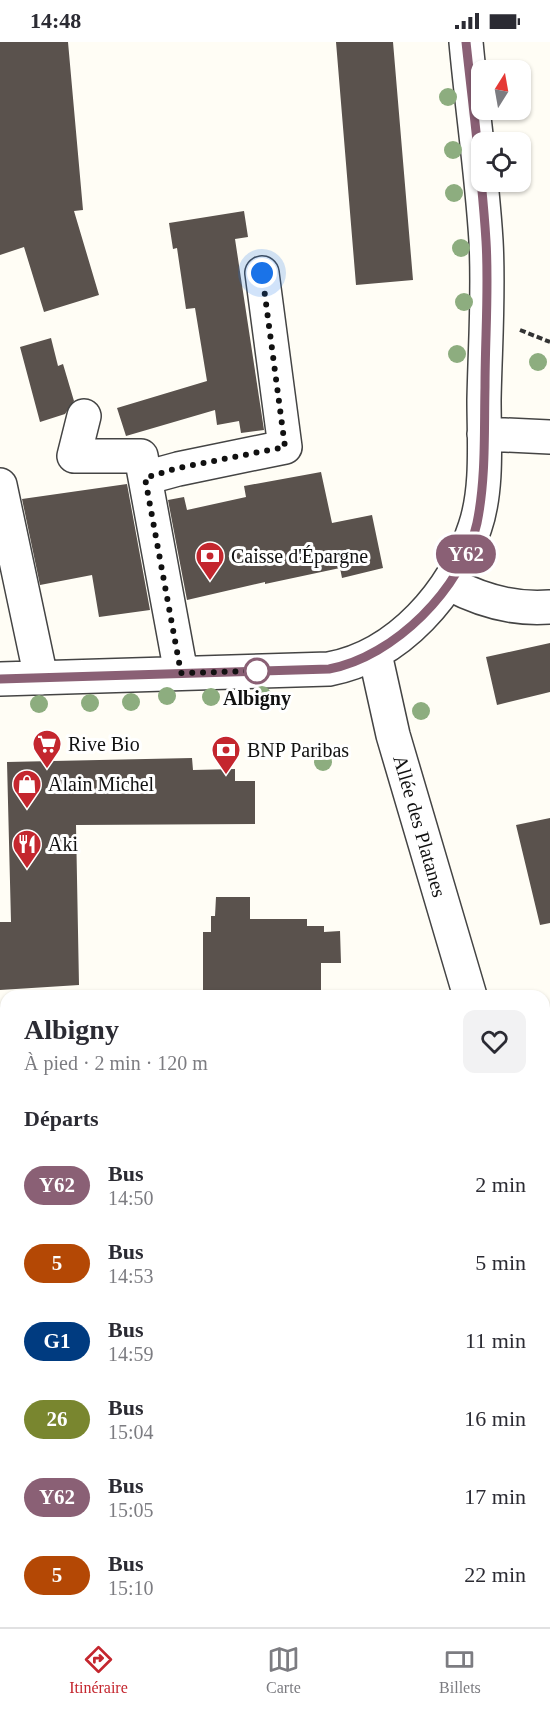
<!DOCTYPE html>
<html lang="fr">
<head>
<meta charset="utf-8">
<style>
	body { margin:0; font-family:"Times New Roman",serif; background:#f2f2f3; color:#2b2b33; height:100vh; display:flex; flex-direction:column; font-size:22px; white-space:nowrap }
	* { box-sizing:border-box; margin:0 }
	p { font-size:20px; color:#7c7c81 }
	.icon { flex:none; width:33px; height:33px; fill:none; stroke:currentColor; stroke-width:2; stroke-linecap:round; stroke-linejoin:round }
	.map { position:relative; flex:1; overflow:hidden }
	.details { position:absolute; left:0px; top:948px; width:550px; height:638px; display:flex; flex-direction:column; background:#fff; border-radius:18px 18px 0 0; box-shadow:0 2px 4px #0004 }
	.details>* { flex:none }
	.badge { padding:0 12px; border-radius:20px; font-size:21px; line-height:39px }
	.needle { width:39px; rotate:11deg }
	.buttons { position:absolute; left:471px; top:18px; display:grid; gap:12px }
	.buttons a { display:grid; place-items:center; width:60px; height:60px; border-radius:12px; background:#fff; box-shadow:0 2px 4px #0004; font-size:30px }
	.you { position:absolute; width:30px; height:30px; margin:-15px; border:4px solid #fff; border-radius:50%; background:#1a73e8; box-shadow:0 0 0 9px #1a73e833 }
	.map>.badge { position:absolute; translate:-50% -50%; box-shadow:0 0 0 3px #fff }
	h2 { padding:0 24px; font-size:22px; line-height:54px }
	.round { display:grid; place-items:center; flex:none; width:63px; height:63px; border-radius:12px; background:#f2f2f3 }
	.overview { display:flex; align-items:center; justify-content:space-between; height:102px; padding:0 24px }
	h1 { font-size:28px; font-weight:600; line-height:45px }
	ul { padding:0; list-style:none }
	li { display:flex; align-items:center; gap:18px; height:78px; padding:0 24px }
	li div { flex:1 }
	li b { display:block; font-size:22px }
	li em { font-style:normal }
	li .badge { min-width:66px; font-weight:700; text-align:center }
	.status { display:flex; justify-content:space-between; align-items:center; height:42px; padding:0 30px; background:#fff; direction:ltr }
	.status svg { height:16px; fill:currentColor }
	.menu { display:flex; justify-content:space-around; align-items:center; height:84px; border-top:2px solid #e1e1e2; background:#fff; font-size:16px; color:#7c7c81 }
	.menu a { display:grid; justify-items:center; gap:3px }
	.menu .on { color:#c4262e }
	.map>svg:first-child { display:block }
</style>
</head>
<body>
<div class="status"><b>14:48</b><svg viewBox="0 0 49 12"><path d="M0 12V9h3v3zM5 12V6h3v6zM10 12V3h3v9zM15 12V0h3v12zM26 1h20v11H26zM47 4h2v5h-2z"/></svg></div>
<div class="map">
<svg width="550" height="1585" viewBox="0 0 550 1585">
	<rect width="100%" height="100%" fill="#fffdf5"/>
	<path fill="#d5ebbd" d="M 0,1544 L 6,1546 L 6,1580 L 111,1580 L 156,1585 L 0,1585 Z"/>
	<path fill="#5a524d" d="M 0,0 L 68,0 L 83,168 L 74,169 L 99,253 L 44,270 L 24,205 L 0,213 Z
		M 336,0 L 393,0 L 413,238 L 356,243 Z
		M 244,169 L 248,195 L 235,197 L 264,388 L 241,391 L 239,379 L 217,383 L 215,368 L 126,394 L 117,366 L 207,339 L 195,266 L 186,267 L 177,206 L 173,207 L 169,181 Z
		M 51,296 L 58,324 L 63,322 L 74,359 L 65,372 L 40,380 L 20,305 Z
		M 321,430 L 332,481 L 372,473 L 383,526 L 342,536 L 340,526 L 265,542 L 265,540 L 187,558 L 168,458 L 184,455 L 187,468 L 246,455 L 244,444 Z
		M 127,442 L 150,568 L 99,575 L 92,533 L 40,543 L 22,457 Z
		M 550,601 L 550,650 L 497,663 L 486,615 Z
		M 192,716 L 193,728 L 235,727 L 235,739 L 255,739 L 255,782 L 76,783 L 79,943 L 0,948 L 0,880 L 11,880 L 7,720 Z
		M 550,776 L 550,881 L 540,883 L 516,783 Z
		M 216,855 L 250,855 L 250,877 L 307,877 L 307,884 L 324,884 L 324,890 L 340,889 L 341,921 L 321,921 L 321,954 L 203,954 L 203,890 L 211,890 L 211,874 L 215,874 Z"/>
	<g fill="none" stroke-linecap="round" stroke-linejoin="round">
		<g stroke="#444" stroke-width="36">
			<path id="minor" d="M 84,374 L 74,414 L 141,414 L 181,631
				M 484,392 L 550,395
				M 145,436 L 178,427 L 285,405 L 262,231
				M 0,443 L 41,636
				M 450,542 C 482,559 514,568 550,565
				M 375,612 L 393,693 L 470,954
				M 0,637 L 329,627 C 399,614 454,550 475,485 C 488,447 484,398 484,358 C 485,306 489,252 486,199 C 482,133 472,66 466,0
				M 544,1206 L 550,1225
				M 544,1452 L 550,1453
				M 0,1458 L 6,1460
				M 544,1532 L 550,1532"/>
		</g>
		<g stroke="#222" stroke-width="36">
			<path id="major" d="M 0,1525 L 6,1527
				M 227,1580 L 263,1585"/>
		</g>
		<path stroke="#333" stroke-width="4" stroke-dasharray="6 3" stroke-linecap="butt" d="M 520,288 L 550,300
			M 78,1580 L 96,1585
			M 0,1582 L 9,1585"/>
		<use href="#minor" stroke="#fff" stroke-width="33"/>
		<use href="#major" stroke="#f9d66b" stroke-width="33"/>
	</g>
	<g fill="#8dad7f">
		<circle cx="448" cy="55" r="9"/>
		<circle cx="453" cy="108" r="9"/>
		<circle cx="454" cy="151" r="9"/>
		<circle cx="461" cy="206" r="9"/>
		<circle cx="464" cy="260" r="9"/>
		<circle cx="457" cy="312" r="9"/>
		<circle cx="538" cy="320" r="9"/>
		<circle cx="262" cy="653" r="9"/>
		<circle cx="167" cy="654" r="9"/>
		<circle cx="211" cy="655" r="9"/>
		<circle cx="131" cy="660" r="9"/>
		<circle cx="90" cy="661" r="9"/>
		<circle cx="39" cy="662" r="9"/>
		<circle cx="421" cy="669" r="9"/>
		<circle cx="323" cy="720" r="9"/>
	</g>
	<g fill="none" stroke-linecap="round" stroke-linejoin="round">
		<g stroke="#fff" stroke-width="14">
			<path id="line" d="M 0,637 L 329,627 C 394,615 463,546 477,481 C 486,437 484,390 485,345 C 485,297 489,247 486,199 C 482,133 473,66 466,0"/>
		</g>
		<use href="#line" stroke="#8a6075" stroke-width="9"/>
		<path stroke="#111" stroke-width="6" stroke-dasharray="0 10.8" d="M 257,629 L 181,631 L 145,436 L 178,426 L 285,405 L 262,231"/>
	</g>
	<defs>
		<g id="bank-pin" transform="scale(1.5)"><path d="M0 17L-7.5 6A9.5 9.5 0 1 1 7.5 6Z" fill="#c4262e" stroke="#fff"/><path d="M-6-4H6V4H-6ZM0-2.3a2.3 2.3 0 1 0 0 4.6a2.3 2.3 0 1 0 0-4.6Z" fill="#fff"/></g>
		<g id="supermarket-pin" transform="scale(1.5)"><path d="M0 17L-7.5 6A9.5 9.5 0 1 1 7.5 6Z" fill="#c4262e" stroke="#fff"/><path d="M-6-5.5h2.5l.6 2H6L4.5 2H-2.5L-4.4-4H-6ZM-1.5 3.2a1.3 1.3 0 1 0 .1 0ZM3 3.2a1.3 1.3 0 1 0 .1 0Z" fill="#fff"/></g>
		<g id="shop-pin" transform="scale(1.5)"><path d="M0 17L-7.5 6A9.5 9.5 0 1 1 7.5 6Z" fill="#c4262e" stroke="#fff"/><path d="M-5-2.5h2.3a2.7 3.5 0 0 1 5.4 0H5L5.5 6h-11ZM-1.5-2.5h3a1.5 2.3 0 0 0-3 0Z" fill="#fff"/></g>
		<g id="restaurant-pin" transform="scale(1.5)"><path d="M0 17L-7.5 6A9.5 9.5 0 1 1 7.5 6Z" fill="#c4262e" stroke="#fff"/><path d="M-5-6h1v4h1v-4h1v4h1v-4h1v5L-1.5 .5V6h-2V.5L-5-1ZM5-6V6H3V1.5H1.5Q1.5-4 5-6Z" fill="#fff"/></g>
	</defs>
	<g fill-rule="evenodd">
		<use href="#bank-pin" x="210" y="514"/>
		<use href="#supermarket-pin" x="47" y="702"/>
		<use href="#bank-pin" x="226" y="708"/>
		<use href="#shop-pin" x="27" y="742"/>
		<use href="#restaurant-pin" x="27" y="802"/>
	</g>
	<circle fill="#fff" stroke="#8a6075" stroke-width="3" cx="257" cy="629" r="12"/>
	<g text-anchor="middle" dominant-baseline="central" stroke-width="6" stroke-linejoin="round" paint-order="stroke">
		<g font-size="20" fill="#111" stroke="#fff" text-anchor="start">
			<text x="231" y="514">Caisse d'Épargne</text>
			<text x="68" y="702">Rive Bio</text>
			<text x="247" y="708">BNP Paribas</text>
			<text x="48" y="742">Alain Michel</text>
			<text x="48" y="802">Aki</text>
		</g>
		<g font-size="20" font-weight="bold" fill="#111" stroke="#fff">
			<text x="257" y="656">Albigny</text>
		</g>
		<g font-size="20" fill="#111" stroke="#fff">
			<text transform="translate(420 784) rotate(74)">Allée des Platanes</text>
		</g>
	</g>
</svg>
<div class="buttons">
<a><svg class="needle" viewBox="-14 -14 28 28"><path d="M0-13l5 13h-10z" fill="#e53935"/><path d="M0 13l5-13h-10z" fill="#7c7c81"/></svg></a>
<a><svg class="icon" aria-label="locate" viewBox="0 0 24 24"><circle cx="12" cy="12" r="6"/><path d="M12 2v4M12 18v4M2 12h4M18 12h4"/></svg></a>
</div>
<div class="you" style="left:262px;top:231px"></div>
<b class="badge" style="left:466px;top:512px;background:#8a6075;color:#fff">Y62</b>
<section class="details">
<div class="overview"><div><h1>Albigny</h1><p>À pied · 2 min · 120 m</p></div><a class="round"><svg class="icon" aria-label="heart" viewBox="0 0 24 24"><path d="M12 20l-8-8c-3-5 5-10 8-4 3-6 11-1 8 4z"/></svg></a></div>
<h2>Départs</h2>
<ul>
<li><span class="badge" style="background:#8a6075;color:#fff">Y62</span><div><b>Bus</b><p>14:50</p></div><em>2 min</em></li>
<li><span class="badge" style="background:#b44805;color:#fff">5</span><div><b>Bus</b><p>14:53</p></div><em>5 min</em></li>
<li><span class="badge" style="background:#003b80;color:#fff">G1</span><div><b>Bus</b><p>14:59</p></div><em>11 min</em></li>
<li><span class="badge" style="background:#79862f;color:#fff">26</span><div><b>Bus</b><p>15:04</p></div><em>16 min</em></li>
<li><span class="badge" style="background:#8a6075;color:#fff">Y62</span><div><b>Bus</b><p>15:05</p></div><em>17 min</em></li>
<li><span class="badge" style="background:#b44805;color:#fff">5</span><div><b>Bus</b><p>15:10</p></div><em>22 min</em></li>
</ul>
</section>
</div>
<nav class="menu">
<a class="on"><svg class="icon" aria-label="directions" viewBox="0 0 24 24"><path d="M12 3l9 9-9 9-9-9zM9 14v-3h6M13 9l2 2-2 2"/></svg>Itinéraire</a>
<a><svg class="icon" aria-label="map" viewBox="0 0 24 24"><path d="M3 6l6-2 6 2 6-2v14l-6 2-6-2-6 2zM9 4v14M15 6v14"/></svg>Carte</a>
<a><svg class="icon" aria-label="tickets" viewBox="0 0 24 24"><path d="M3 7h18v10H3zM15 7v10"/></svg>Billets</a>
</nav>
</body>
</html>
